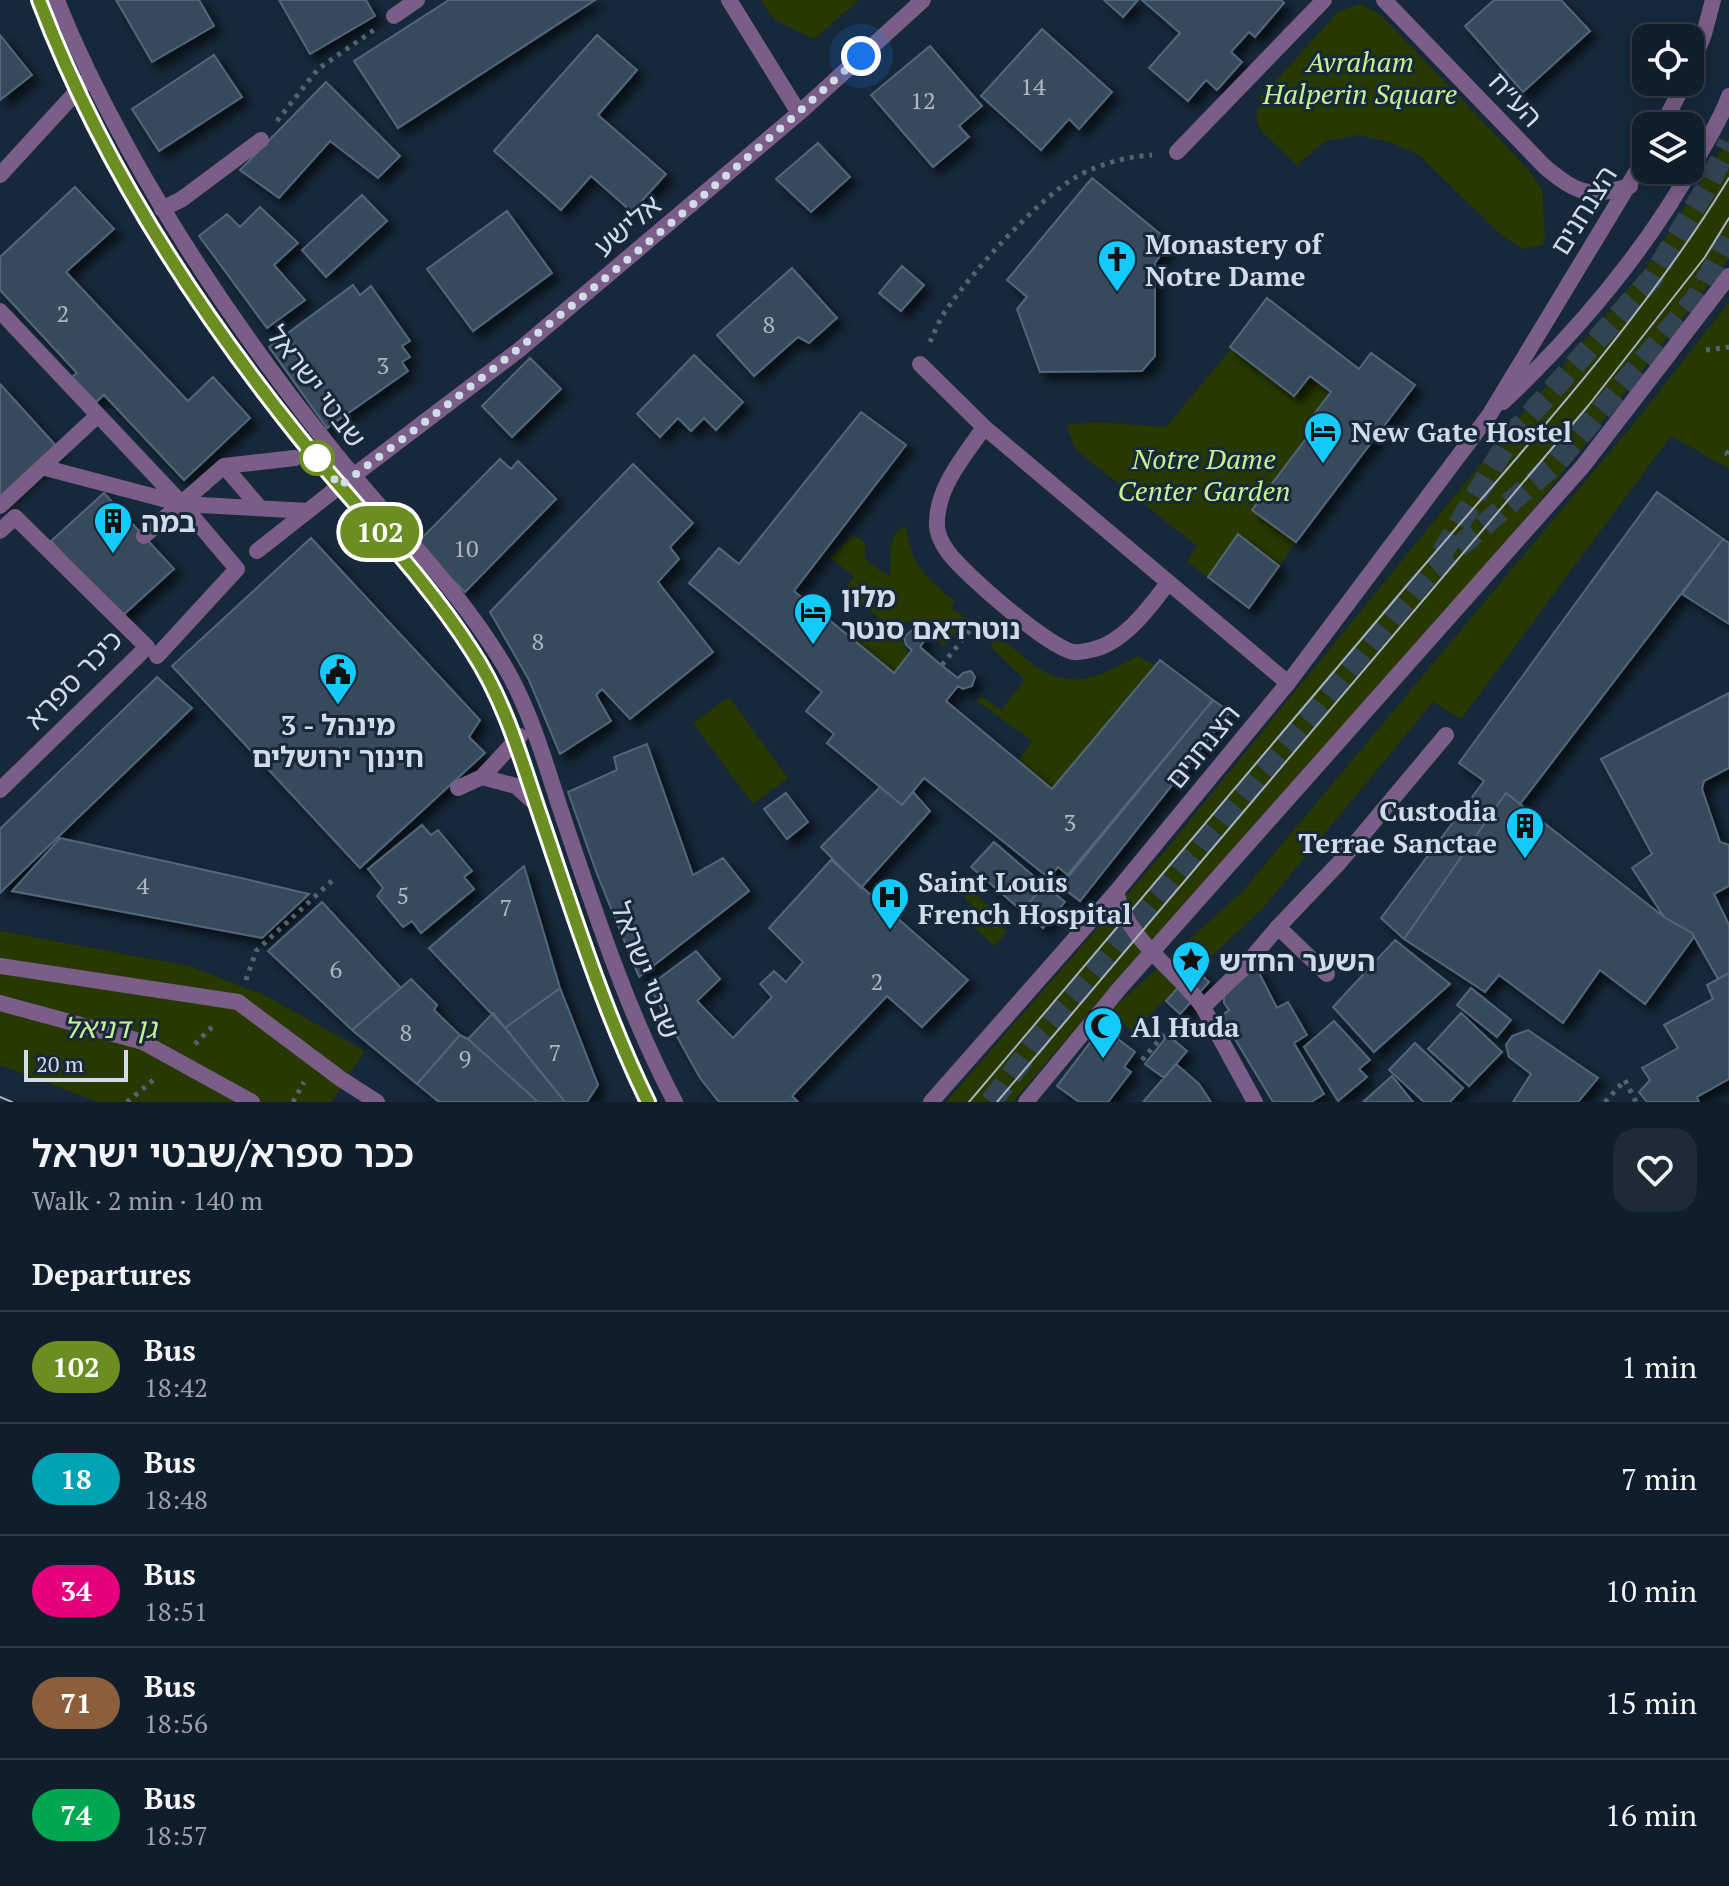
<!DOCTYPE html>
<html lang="en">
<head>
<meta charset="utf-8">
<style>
	body { margin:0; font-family:"PT Serif","Noto Sans Hebrew",serif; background:#1e2b37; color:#f1f3f6; height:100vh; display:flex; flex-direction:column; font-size:30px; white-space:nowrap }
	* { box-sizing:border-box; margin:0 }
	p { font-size:26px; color:#9ca2a9 }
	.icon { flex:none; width:44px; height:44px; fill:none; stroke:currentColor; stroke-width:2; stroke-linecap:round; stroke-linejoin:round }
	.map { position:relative; height:1102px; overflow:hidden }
	.details { display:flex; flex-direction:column; background:#101e2b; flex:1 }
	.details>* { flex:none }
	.badge { padding:0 16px; border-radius:26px; font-size:28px; line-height:52px }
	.tools { position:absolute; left:1632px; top:24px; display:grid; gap:16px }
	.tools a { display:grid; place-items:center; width:72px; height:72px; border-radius:16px; background:#101e2b; box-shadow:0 4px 20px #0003,0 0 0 2px #303c47; font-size:40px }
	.scale { position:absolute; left:24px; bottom:20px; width:104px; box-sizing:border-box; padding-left:8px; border:4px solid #d0dce7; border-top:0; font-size:22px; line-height:28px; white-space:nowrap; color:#d0dce7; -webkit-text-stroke:6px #162839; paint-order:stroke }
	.you { position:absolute; width:40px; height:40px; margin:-20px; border:6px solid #fff; border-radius:50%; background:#1a73e8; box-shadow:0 0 0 12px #1a73e833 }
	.map>.badge { position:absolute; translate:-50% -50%; box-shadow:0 0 0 4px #fff }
	h2 { padding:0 32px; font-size:30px; line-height:72px }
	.round { display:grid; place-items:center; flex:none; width:84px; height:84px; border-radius:24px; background:#1e2b37 }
	.summary { display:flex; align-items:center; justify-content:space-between; height:136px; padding:0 32px }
	h1 { font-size:38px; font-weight:600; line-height:60px }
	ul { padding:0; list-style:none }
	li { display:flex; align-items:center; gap:24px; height:112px; padding:0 32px; border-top:2px solid #303c47 }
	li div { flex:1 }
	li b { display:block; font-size:30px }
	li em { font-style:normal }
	li .badge { min-width:88px; font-weight:700; text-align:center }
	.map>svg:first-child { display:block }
</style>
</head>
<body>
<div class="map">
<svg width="1729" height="1102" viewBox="0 0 1729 1102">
	<defs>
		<filter id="shadow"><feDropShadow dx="7" dy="7" stdDeviation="4" flood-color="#0009"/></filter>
	</defs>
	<rect width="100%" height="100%" fill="#162839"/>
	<path fill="#273901" d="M 760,0 L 859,0 L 814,39 L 775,20 Z
		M 1360,4 L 1381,15 L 1526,167 L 1542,188 L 1545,236 L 1543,245 L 1523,249 L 1501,235 L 1418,154 L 1389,142 L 1358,135 L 1325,141 L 1297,165 L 1262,132 L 1256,119 L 1260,98 L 1338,12 Z
		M 1729,138 L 1729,258 L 1548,491 L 1217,890 L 1119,977 L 1013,1102 L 946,1102 L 1165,851 L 1470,477 L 1647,266 Z
		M 1729,302 L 1729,469 L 1671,436 L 1461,719 L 1433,702 L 1263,908 L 1132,1031 L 1109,1012 L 1242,892 L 1640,416 Z
		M 1232,348 L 1294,396 L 1310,376 L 1330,394 L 1305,426 L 1311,432 L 1252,510 L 1296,542 L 1279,566 L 1238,535 L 1208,577 L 1187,562 L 1197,546 L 1075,449 L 1067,425 L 1096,422 L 1166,427 Z
		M 906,526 C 912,569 924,574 955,602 L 951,607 L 966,619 L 944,646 C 931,636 904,606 897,634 L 909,653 L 894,673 L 855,641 L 878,617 L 844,591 L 854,576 L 830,558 L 851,536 C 866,536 867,547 864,559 L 890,577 C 891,558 886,534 906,526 Z
		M 995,640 C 1008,642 1017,651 1027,660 C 1068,693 1096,679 1137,656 L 1155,665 L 1052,789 L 1018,761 L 1032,741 L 977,701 L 981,696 L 1001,710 L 1025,680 L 990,646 Z
		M 729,697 L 788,778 L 753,804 L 693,723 Z
		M 971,890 L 999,915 L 995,920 L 1007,932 L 994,946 L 964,918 L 974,907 L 964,897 Z
		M 0,931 L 189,966 L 264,995 L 365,1051 L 331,1102 L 98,1102 L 0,1065 Z"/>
	<path fill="#374a5c" stroke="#52667a" stroke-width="2" filter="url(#shadow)" d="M 116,0 L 199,0 L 214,26 L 152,62 Z
		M 279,0 L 366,0 L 375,16 L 310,54 Z
		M 449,0 L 595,0 L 398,128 L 354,61 Z
		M 1104,0 L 1138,0 L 1123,17 Z
		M 1142,0 L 1281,0 L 1284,3 L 1255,37 L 1249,32 L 1231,52 L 1242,62 L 1217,90 L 1206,80 L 1188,101 L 1149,68 L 1180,33 Z
		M 1494,0 L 1561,0 L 1590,31 L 1523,92 L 1465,26 Z
		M 1042,29 L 1112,92 L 1079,129 L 1069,119 L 1041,150 L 981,96 Z
		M 0,35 L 32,75 L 0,100 Z
		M 597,35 L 637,70 L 598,115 L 666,174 L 632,212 L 591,176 L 561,210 L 494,151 Z
		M 930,46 L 982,106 L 959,126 L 969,137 L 933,167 L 871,95 Z
		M 214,55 L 242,97 L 159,151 L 132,109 Z
		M 326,82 L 400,156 L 378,178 L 330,141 L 279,198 L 240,170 Z
		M 818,143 L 850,177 L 811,212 L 776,179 Z
		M 1092,178 L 1170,242 L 1155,263 L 1155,356 L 1142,371 L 1040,372 L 1017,309 L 1027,297 L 1007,280 Z
		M 75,187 L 114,229 L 66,272 L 188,401 L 213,377 L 250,418 L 184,480 L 104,395 L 96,402 L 72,377 L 77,373 L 0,290 L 0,257 Z
		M 362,195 L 387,221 L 326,277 L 302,250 Z
		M 260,207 L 298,243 L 274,265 L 305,300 L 267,328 L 199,236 L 227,214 L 240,227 Z
		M 507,211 L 552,273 L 473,331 L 427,269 Z
		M 902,266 L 924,285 L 901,311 L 879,293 Z
		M 792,268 L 837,318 L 809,343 L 798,337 L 754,376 L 717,335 Z
		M 353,285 L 360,295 L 371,286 L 410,341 L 402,346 L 410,357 L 402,362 L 408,371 L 327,428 L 269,347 Z
		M 1267,298 L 1359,369 L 1371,353 L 1415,385 L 1296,542 L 1252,510 L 1311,432 L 1305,426 L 1331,392 L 1310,376 L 1294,396 L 1230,347 Z
		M 694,355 L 743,402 L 716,430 L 704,418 L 691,431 L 678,418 L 660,437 L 637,414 Z
		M 530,358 L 561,389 L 512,437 L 482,406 Z
		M 0,384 L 59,449 L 0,503 Z
		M 861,412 L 906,445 L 794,591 L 894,673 L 912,650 L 906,645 L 904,637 L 912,630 L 921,632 L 925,640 L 920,647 L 941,665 L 958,678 L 963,673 L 971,671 L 975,677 L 972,686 L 963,689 L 958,686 L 946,701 L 1052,789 L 1160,660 L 1213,700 L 1069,876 L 1058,867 L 1049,878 L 924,778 L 902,805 L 827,743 L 834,734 L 806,711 L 822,692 L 689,583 L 719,548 L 739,564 Z
		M 500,459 L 511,469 L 518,461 L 556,499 L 465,592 L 416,544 Z
		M 633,464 L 693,523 L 670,547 L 679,559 L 658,582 L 713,652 L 630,719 L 602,689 L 596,695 L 611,721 L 560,754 L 529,680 L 490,612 Z
		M 1657,492 L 1723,539 L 1520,804 L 1506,793 L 1404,939 L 1381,918 L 1484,781 L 1459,763 Z
		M 104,493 L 174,569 L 121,617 L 51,541 Z
		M 1238,534 L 1279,566 L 1249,608 L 1208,577 Z
		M 311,538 L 480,720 L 469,737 L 485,753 L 360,868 L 172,666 Z
		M 1723,539 L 1729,543 L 1729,624 L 1682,594 Z
		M 157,677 L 192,708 L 0,893 L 0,829 Z
		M 1729,693 L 1729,768 L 1704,781 L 1702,789 L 1720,842 L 1729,845 L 1729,886 L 1714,894 L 1729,925 L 1729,973 L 1718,979 L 1692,933 L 1664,917 L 1632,868 L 1652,854 L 1601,759 Z
		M 1213,700 L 1230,712 L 1080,901 L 1059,885 Z
		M 647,744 L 693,875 L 723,858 L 749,891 L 639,977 L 597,874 L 568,792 L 617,770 L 614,757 Z
		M 880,787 L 902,805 L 913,792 L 930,811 L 861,888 L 821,847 Z
		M 786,793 L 808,822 L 787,839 L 764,809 Z
		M 1506,793 L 1664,917 L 1692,933 L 1694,937 L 1645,1004 L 1600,970 L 1563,1023 L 1499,975 L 1485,992 L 1404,939 Z
		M 422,825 L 431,835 L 438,830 L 472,871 L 464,877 L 474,889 L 421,933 L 412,921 L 403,927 L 377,896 L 383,888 L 368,869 Z
		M 60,838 L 241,878 L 309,894 L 262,938 L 12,891 Z
		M 994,842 L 1044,885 L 1022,911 L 971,867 Z
		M 831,860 L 968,980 L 922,1027 L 887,996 L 792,1096 L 798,1102 L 719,1102 L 700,1078 L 649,986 L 696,951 L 720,979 L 697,1001 L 733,1038 L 772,997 L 760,984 L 774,971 L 786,982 L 803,962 L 769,928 Z
		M 524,866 L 560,988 L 505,1028 L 429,948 Z
		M 1044,885 L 1065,902 L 1043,928 L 1022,911 Z
		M 322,902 L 401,988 L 352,1030 L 268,951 Z
		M 1395,940 L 1450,984 L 1374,1052 L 1333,1007 Z
		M 1256,967 L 1277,1008 L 1288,1002 L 1307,1035 L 1294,1043 L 1324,1094 L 1311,1102 L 1273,1102 L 1221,1016 L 1229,1010 L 1224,1003 L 1224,995 Z
		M 1195,969 L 1209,982 L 1180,1014 L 1166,1001 Z
		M 1729,973 L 1729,1079 L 1697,1097 L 1699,1102 L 1647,1102 L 1639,1092 L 1650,1080 L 1642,1068 L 1678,1048 L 1664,1025 L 1713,999 L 1707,985 Z
		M 411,979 L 437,1005 L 434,1010 L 460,1035 L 417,1084 L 352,1030 Z
		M 560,988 L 598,1085 L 587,1102 L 565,1102 L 505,1028 Z
		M 1471,988 L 1511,1020 L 1497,1037 L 1457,1005 Z
		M 493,1013 L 544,1076 L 565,1102 L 538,1102 L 468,1039 Z
		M 1461,1013 L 1502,1052 L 1469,1086 L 1428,1049 Z
		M 1334,1021 L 1370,1060 L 1359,1069 L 1367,1077 L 1338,1101 L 1304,1047 Z
		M 1102,1027 L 1135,1052 L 1124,1067 L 1131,1072 L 1108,1102 L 1079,1102 L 1057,1086 Z
		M 1528,1030 L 1598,1078 L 1578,1102 L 1513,1102 L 1531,1074 L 1509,1057 L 1506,1045 L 1512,1036 Z
		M 460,1035 L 468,1039 L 538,1102 L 439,1102 L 417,1084 Z
		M 1168,1035 L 1187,1051 L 1164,1078 L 1145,1064 Z
		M 1415,1043 L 1463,1088 L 1450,1102 L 1424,1102 L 1389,1070 Z
		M 1176,1064 L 1199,1084 L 1211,1102 L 1143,1102 Z
		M 1392,1076 L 1413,1102 L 1363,1102 Z"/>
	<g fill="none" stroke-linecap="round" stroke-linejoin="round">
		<path stroke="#324353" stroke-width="22" stroke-dasharray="22 11" stroke-linecap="butt" d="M 1442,553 L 1511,436 L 1653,277 L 1708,185 L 1729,143
			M 991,1102 L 1039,1038 L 1431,571 L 1557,462 L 1697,297 L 1729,239"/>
		<path stroke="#536372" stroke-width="5" stroke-dasharray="4 6" stroke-linecap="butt" d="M 277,121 L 318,69 L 374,30
			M 930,342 C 935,331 940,318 947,309 C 972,272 1038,199 1076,177 C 1100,164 1124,157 1152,155
			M 1706,350 L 1729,347
			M 1729,451 L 1727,454 L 1729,455
			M 942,665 L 980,618
			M 246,980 L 256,951 L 335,878
			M 195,1044 L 216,1023
			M 1142,1060 L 1166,1032 L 1184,1032
			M 127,1102 L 157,1077
			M 293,1102 L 304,1082
			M 1605,1102 L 1625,1080 L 1636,1102"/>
		<path stroke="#7b5e87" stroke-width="16" d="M 39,0 C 99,158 193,301 297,434 C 359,515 439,585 487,676 C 509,717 522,761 537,805
			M 920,364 L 984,427 L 1288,683
			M 984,427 C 965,456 936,487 937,525 C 937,534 943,545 948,552 C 964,574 1048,647 1073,652 C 1077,653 1086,651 1091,650 C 1124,643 1149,608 1168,583
			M 257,551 L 346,481
			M 482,777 L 516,786 L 536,804
			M 458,788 L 482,777 L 520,736
			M 1203,1007 L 1244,967 L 1278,927 L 1327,974"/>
		<path stroke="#7b5e87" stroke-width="16" d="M 394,16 L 417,0
			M 162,209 L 182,199 L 261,140
			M 0,311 L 182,504 L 237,569 L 157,656
			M 224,466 L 295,458
			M 42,467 L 182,504 L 308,511
			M 0,506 L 97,416
			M 0,531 L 15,517 L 147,647 L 0,790
			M 144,536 L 224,466 L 260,508
			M 1278,927 L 1338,864 L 1446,735
			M 0,966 L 238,1002 L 341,1079 L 377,1102
			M 0,1003 L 143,1042 L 252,1102
			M 1203,1007 L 1255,1102
			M 1026,1102 L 1119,989 L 1583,466 L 1729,276"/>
		<path stroke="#7b5e87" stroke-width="16" d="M 729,0 L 799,113
			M 1384,0 L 1545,167 C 1578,194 1588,198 1630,186
			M 1177,152 L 1324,0
			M 0,175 L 90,77
			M 353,476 L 519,350 L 799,113 L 923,0
			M 1116,892 C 1129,943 1174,967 1203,1007"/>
		<path stroke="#7b5e87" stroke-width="16" d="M 57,0 C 77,52 102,101 129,150 C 189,259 260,360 338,457 C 394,526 460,590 505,667 C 533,715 547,770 565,823 C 597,918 628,1013 675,1102
			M 1690,69 L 1704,34 L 1713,0
			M 1662,126 L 1685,82
			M 1503,402 C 1579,330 1648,248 1698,157 C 1709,137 1722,117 1729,96
			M 537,805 L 610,1018 L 648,1102
			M 931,1102 L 1116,892 L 1288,683 L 1490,414 L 1646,156"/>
		<path stroke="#a6b4c0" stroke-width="2" d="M 0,1097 L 12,1102
			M 969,1102 C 1113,931 1257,760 1403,590 C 1516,457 1638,327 1729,178
			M 997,1102 L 1588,406 L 1705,257 L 1729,218"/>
	</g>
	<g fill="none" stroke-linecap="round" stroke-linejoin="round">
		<g stroke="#fff" stroke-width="18">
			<path id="line" d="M 39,0 C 99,159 194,306 299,437 C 357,509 423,574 472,651 C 505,701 521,759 540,815 C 573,912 603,1010 648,1102"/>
		</g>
		<use href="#line" stroke="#6b8e23" stroke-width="12"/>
		<path stroke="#d0dce7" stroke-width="8" stroke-dasharray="0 14.4" d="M 317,458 L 312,452 L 340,486 C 521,352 694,208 861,56"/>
	</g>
	<defs>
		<g id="church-pin" transform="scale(2)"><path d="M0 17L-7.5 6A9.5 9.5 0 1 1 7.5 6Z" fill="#14cafb" stroke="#162839"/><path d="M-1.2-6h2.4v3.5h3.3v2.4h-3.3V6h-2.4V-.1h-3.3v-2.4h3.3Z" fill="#111"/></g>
		<g id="hotel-pin" transform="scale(2)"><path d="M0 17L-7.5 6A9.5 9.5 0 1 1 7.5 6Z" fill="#14cafb" stroke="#162839"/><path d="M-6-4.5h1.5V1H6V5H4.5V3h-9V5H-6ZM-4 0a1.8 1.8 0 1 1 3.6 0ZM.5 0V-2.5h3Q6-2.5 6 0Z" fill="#111"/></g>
		<g id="building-pin" transform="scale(2)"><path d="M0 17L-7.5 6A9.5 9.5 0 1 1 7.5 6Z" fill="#14cafb" stroke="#162839"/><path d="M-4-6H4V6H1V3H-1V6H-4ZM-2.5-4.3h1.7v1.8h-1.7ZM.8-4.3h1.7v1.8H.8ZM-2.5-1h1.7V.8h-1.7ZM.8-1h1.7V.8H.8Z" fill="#111"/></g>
		<g id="civic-pin" transform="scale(2)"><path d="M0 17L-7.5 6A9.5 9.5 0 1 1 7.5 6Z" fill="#14cafb" stroke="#162839"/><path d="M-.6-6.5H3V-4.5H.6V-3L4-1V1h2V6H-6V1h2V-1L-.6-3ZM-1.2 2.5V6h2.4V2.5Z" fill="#111"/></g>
		<g id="hospital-pin" transform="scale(2)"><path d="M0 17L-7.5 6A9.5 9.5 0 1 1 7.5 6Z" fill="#14cafb" stroke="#162839"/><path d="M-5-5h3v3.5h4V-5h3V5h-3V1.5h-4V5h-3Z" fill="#111"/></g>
		<g id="sight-pin" transform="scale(2)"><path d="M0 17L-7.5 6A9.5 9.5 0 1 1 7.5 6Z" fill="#14cafb" stroke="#162839"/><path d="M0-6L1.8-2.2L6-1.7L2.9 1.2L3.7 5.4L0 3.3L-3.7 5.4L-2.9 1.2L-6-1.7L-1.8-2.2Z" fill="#111"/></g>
		<g id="mosque-pin" transform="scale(2)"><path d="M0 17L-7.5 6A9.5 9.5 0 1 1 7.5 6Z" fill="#14cafb" stroke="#162839"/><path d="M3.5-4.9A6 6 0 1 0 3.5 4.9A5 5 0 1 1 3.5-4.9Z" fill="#111"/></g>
	</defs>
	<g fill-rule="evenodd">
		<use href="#church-pin" x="1117" y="259"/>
		<use href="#hotel-pin" x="1323" y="431"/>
		<use href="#building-pin" x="113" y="521"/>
		<use href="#hotel-pin" x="813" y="612"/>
		<use href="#civic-pin" x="338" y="672"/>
		<use href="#building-pin" x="1525" y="826"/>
		<use href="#hospital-pin" x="890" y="897"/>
		<use href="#sight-pin" x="1191" y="960"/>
		<use href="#mosque-pin" x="1103" y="1026"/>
	</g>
	<circle fill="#fff" stroke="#6b8e23" stroke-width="4" cx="317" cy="458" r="16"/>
	<g text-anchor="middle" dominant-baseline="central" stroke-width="6" stroke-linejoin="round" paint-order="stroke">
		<g font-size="24" fill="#aab8c4">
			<text x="1033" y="86">14</text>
			<text x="923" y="100">12</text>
			<text x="63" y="313">2</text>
			<text x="769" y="324">8</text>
			<text x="383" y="365">3</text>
			<text x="466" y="548">10</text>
			<text x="538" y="641">8</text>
			<text x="1070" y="822">3</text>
			<text x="143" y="885">4</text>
			<text x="403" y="895">5</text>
			<text x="506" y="907">7</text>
			<text x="336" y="969">6</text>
			<text x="877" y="981">2</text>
			<text x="406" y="1032">8</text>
			<text x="555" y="1052">7</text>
			<text x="465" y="1058">9</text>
		</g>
		<g font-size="28" font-style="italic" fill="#c8f08f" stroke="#162839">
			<text x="1360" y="61">Avraham<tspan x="1360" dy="32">Halperin Square</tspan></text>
			<text x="1204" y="458">Notre Dame<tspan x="1204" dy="32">Center Garden</tspan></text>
			<text x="110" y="1027">גן דניאל</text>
		</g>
		<g font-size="28" fill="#d0dce7" stroke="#162839">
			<text transform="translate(1516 99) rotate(47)">הע״ח</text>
			<text transform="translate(1583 210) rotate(-58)">הצנחנים</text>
			<text transform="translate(627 225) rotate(-40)">אלישע</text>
			<text transform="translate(317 386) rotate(53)">שבטי ישראל</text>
			<text transform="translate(73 679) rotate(-46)">כיכר ספרא</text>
			<text transform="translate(1202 746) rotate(-51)">הצנחנים</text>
			<text transform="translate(646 970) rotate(69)">שבטי ישראל</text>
		</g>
		<g font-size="28" font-weight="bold" fill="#d0dce7" stroke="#162839" text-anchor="start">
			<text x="1145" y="243">Monastery of<tspan x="1145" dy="32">Notre Dame</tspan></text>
			<text x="1351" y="431">New Gate Hostel</text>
			<text x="141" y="521">במה</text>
			<text x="841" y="596">מלון<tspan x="841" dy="32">נוטרדאם סנטר</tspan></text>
			<text x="338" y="724" text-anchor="middle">3 - מינהל<tspan x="338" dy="32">חינוך ירושלים</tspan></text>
			<text x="1497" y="810" text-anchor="end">Custodia<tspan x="1497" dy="32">Terrae Sanctae</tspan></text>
			<text x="918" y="881">Saint Louis<tspan x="918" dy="32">French Hospital</tspan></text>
			<text x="1219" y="960">השער החדש</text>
			<text x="1131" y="1026">Al Huda</text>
		</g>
	</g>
</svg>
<div class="tools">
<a><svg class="icon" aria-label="locate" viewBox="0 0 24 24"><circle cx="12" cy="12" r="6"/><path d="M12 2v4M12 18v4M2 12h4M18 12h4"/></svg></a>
<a><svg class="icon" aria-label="layers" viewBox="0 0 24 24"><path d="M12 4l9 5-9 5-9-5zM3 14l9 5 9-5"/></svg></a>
</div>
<div class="scale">20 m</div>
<div class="you" style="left:861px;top:56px"></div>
<b class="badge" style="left:380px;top:532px;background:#6b8e23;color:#fff">102</b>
</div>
<section class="details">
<div class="summary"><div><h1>ככר ספרא/שבטי ישראל</h1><p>Walk · 2 min · 140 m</p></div><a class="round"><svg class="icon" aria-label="heart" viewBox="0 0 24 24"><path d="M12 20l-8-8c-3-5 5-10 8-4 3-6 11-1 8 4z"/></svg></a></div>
<h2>Departures</h2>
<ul>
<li><span class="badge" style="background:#6b8e23;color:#fff">102</span><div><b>Bus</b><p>18:42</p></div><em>1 min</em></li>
<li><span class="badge" style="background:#00a3b4;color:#fff">18</span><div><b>Bus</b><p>18:48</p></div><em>7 min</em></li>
<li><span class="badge" style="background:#e6007e;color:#fff">34</span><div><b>Bus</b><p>18:51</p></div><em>10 min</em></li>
<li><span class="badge" style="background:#8b5e3c;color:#fff">71</span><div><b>Bus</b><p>18:56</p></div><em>15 min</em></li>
<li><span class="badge" style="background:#00a651;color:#fff">74</span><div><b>Bus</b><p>18:57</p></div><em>16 min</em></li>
</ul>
</section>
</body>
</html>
